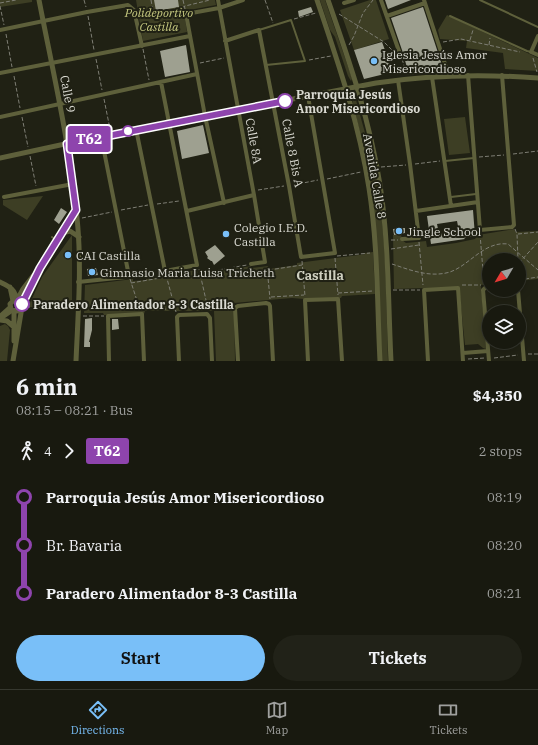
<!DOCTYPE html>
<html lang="en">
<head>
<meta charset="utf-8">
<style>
	body { margin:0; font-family:"IBM Plex Serif",serif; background:#212218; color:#f1f3f6; height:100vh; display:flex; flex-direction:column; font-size:15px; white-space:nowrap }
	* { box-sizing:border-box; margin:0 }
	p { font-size:13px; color:#9fa09e }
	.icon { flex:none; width:22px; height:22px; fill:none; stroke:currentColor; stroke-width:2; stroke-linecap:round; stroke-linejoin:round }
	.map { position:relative; height:361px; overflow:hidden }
	.drawer { display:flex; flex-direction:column; background:#18190f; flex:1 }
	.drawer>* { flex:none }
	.badge { padding:0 8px; border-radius:3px; font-size:14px; line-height:26px }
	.needle { width:26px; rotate:232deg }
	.controls { position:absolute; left:482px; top:253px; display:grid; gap:8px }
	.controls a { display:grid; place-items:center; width:44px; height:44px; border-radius:50%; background:#18190f; box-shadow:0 2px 10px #0003,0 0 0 1px #36382f; font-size:20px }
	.map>.badge { position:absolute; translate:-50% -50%; box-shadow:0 0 0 2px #fff }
	.legs { display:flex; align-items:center; gap:6px; height:44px; padding:0 16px; font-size:13px }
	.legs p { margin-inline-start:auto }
	.overview { display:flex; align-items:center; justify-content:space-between; height:68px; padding:0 16px }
	h1 { font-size:22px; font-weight:700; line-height:30px }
	.cta { display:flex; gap:8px; margin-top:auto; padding:8px 16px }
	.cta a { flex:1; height:46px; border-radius:24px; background:#79bff8; color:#111; font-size:16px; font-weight:700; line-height:46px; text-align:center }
	.cta a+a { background:#212218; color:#f1f3f6 }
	ul { padding:0 16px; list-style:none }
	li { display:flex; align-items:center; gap:14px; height:48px; font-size:15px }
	li i { display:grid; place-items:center; width:6px; height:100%; margin:0 5px; background:currentColor }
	li i::after { content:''; width:10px; height:10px; margin:-5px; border:3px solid; border-radius:50%; background:#18190f }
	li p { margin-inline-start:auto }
	li:first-child i { background:linear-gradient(#0000 50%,currentColor 0) }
	li:last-child i { background:linear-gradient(currentColor 50%,#0000 0) }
	.tabs { display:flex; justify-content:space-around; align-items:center; height:56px; border-top:1px solid #36382f; background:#18190f; font-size:11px; color:#9fa09e }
	.tabs a { display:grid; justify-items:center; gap:2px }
	.tabs .active { color:#79bff8 }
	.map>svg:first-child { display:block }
</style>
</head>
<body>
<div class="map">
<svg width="538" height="361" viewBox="0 0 538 361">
	<rect width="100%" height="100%" fill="#202114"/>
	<path fill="#3d3e24" d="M 0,0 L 32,0 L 32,2 L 0,7 Z
		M 136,0 L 215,0 L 216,5 L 184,11 L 187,32 L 143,41 Z
		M 320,0 L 325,0 L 351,75 L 352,79 L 351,81 L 348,76 L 335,37 L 330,30 Z
		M 370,0 L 376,0 L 389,39 L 354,50 L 340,10 Z
		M 447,15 L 538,58 L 538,71 L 505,69 L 503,53 L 466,48 L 467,41 L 440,39 L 438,30 Z
		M 354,98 L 356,100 C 363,127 372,154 377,182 C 387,241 386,302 388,361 L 382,361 L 374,205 L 368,167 L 352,99 Z
		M 465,117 L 470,153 L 449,155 L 444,119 Z
		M 43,196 L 27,220 L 3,205 L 3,200 Z
		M 514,229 L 516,232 L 538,231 L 538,279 L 519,281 L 519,260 L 489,260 L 489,284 L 481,285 L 481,286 L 486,349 L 483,348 L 478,344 L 465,345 L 459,287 L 425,290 L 425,288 L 394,289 L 393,235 L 401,234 L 402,240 L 406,243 L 426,241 L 427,247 L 456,243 L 475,239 L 478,235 Z
		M 72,235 L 72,308 L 28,307 L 42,277 Z
		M 373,252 L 375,294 L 342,296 L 341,298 L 304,299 L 292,298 L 234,303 L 235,361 L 216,361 L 214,311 L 145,311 L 144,314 L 104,315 L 103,313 L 84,313 L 85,285 L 133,279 L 133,281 L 146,280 L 146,278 L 151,277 L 151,279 L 170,274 L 197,270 L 198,275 L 251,266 L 251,268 L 268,266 L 269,269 L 297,265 L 297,263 L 359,255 L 365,254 L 365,253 Z
		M 5,324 L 8,326 L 10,330 L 7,361 L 0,361 L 0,326 Z"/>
	<path fill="#9ea090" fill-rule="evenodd" d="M 154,0 L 178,0 L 179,7 L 156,11 Z
		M 385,0 L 411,0 L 388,9 Z
		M 311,7 L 313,12 L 299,17 L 298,11 Z
		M 423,7 L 442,65 L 440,65 L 441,71 L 409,75 L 403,53 L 391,18 Z
		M 382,42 L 393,72 L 364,79 L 354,50 Z
		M 186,45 L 190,72 L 165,77 L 160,51 Z
		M 203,125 L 209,153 L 182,159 L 177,131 Z
		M 61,208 L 67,212 L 59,224 L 54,220 Z
		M 473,210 L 475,236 L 464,238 L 465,239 L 431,244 L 427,216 ZM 457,221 L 459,231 L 439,234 L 437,224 Z
		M 405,228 L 405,233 L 394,235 L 393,229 Z
		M 215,245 L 225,256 L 214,265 L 212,261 L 211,261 L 207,258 L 208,257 L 205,252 Z
		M 96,268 L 98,275 L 88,276 L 87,269 Z
		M 92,318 L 92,330 L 89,342 L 90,342 L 90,347 L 84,347 L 85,319 Z
		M 112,319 L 118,319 L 119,329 L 112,330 Z"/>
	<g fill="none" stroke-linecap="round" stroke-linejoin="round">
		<path stroke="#7e7e74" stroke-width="1" stroke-dasharray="4 2" stroke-linecap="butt" d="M 84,0 L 86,7
			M 151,0 L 153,11 L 158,14 L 179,10 L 185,6 L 210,0
			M 183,0 L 185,9
			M 265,0 L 273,23
			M 0,3 L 16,0
			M 0,6 L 4,25
			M 339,14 L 384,42 L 395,53
			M 88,16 L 94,50
			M 294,19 L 316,13
			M 6,34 L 12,67
			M 470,40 L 473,30
			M 443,42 L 461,39 L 520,52
			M 349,45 L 354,36 L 363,13 L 373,0
			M 489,45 L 490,38
			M 143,49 L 149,80
			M 533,58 L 537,72
			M 96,59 L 102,90
			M 402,59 L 407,75
			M 309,60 L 331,56
			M 200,63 L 224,58
			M 14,76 L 20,108
			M 104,99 L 110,129
			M 22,117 L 28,147
			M 513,154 L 538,151
			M 30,156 L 36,186
			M 479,157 L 504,155
			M 415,164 L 440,161
			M 381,167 L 406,165
			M 327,179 L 361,172
			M 293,185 L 318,180
			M 258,190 L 284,186
			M 157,204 L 179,201
			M 121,210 L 148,205
			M 82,218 L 112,212
			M 515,229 L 517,234 L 518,260
			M 480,234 L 484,283
			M 518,234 L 538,232
			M 391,240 L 398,240
			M 419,242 L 423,285
			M 391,249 L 419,245
			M 337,256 L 370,253
			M 335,258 L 338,295
			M 302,261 L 305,296
			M 519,263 L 538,242
			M 392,264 C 410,270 430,278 450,272 C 470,265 484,241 508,244 L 538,270
			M 267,267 L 270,299
			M 199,269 L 208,309
			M 269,270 L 302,265
			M 201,273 L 247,265
			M 166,275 L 176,312
			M 519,275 L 519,280
			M 130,279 L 140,310
			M 519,280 L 538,277
			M 131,283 L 166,277
			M 462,285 L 481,285
			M 393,290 L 420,290
			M 338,293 L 373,291
			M 271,297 L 304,295
			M 26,307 L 73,308
			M 208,308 L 231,308
			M 144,309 L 174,309
			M 83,316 L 104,316
			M 528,354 L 538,354
			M 494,358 L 518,355
			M 468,359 L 485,358"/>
		<path stroke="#5e603b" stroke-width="2" d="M 480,0 L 538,27
			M 450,16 L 527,51 L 531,52
			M 259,30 L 291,20 L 305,61 L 266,65
			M 445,161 L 474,158
			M 451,197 L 476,194
			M 52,237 L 56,240"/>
		<path stroke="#5e603b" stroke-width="4" d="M 218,0 L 254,195 L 265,262 L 251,264
			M 381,0 L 400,54
			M 424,0 L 449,76
			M 344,3 L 354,0
			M 387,16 L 425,3
			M 0,30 L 87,12 L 128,5 L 134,10 L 142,46
			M 538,36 L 531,52 L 538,55
			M 225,41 L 259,30 L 289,186 L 301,257 L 335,253 L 308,96
			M 0,73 L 190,36
			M 468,75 L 480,230 L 512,227 L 514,225 L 502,75
			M 432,77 L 451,206
			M 398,80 L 410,164 L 419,238 L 402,239
			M 0,117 L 197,74
			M 136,129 L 165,271 L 197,265 L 161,82
			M 4,197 L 73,184
			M 224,203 L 205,116 L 186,14 L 219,8 L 243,0
			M 187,211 L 254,195
			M 416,211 L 478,202
			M 78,282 L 126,277 L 128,275 L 128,271 L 101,136
			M 489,286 L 485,288 L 483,290 L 489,361
			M 518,290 L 524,361
			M 0,316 L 10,307
			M 0,319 L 13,310
			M 463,353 L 488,351
			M 109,361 L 108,316 L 142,314 L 144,361
			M 179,361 L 177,317 L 179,315 L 207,314 L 210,318 L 212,361
			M 238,361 L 235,308 L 238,306 L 266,303 L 269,304 L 270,306 L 273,361
			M 308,361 L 305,300 L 338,299 L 342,361
			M 428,361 L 424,290 L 458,288 L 463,361"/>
		<path stroke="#5e603b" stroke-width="5" d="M 39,0 C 53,72 70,145 77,218 C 82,265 78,314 76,361
			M 317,0 C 338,62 359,123 369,188 C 378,245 377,303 380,361
			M 328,0 C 349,60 370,121 380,185 C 389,243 388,302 391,361
			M 0,158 L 111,134 L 376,83 C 430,75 483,74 538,78
			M 62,233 L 70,231 L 79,237
			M 0,282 C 8,286 16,289 16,300
			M 10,287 L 13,301
			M 17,300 L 23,289 L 33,276
			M 14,311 L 14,341
			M 17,311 L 11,309 L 10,304 L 14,300 L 19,301
			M 0,320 L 7,321 L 14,327
			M 13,361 L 23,301 L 40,268 L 76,210"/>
	</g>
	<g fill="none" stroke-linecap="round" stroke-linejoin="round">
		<g stroke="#fff" stroke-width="9">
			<path id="line-1" d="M 22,304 L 40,268 L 76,210 L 67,144 L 285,101"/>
		</g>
		<use href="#line-1" stroke="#8e44ad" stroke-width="6"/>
	</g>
	<g fill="#79bff8" stroke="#202114" stroke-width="1.5">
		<circle cx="374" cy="61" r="4"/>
		<circle cx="399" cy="231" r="4"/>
		<circle cx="226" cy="234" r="4"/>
		<circle cx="68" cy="255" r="4"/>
		<circle cx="92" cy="272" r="4"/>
	</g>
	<g fill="#fff" stroke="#8e44ad" stroke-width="2">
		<circle cx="285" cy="101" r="7"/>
		<circle cx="128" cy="131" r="5"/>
		<circle cx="22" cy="304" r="7"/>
	</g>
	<g text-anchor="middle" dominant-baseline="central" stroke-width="4" stroke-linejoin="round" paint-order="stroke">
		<g font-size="12" font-style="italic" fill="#c4c77f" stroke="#202114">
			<text x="159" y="12">Polideportivo<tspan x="159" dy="14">Castilla</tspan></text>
		</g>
		<g font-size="12" fill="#d9d9d1" stroke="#202114" text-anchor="start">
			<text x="382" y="54">Iglesia Jesús Amor<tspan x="382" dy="14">Misericordioso</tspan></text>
			<text x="234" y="227">Colegio I.E.D.<tspan x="234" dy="14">Castilla</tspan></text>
			<text x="407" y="231">Jingle School</text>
			<text x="76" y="255">CAI Castilla</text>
			<text x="100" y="272">Gimnasio Maria Luisa Tricheth</text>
		</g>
		<g font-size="12" fill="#d9d9d1" stroke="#202114">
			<text transform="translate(68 94) rotate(79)">Calle 9</text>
			<text transform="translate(254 141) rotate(80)">Calle 8A</text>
			<text transform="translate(293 153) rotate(79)">Calle 8 Bis A</text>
			<text transform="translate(375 176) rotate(80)">Avenida Calle 8</text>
		</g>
		<g font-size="12" font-weight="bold" fill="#d9d9d1" stroke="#202114" text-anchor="start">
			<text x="296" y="94">Parroquia Jesús<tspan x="296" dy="14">Amor Misericordioso</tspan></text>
			<text x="33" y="304">Paradero Alimentador 8-3 Castilla</text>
		</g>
		<g font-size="13" font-weight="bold" fill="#cecfbf" stroke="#202114">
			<text x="320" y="275">Castilla</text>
		</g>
	</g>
</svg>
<div class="controls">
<a><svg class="needle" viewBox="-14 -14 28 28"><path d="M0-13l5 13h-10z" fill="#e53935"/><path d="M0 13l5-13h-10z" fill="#9fa09e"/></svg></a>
<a><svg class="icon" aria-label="layers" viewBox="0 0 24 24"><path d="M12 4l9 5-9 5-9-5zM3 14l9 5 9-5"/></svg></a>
</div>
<b class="badge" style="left:89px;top:139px;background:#8e44ad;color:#fff">T62</b>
</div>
<section class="drawer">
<div class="overview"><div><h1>6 min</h1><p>08:15 – 08:21 · Bus</p></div><b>$4,350</b></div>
<div class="legs"><svg class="icon" aria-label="walk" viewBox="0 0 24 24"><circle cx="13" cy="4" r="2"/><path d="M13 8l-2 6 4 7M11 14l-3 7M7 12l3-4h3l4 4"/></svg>4<svg class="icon" aria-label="forward" viewBox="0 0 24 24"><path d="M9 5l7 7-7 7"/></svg><b class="badge" style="background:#8e44ad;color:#fff">T62</b><p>2 stops</p></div>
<ul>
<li><i style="color:#8e44ad"></i><b>Parroquia Jesús Amor Misericordioso</b><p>08:19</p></li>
<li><i style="color:#8e44ad"></i><span>Br. Bavaria</span><p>08:20</p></li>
<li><i style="color:#8e44ad"></i><b>Paradero Alimentador 8-3 Castilla</b><p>08:21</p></li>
</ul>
<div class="cta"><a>Start</a><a>Tickets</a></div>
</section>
<nav class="tabs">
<a class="active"><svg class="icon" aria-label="directions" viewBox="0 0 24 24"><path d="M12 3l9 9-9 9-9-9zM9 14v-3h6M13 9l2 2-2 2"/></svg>Directions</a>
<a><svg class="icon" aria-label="map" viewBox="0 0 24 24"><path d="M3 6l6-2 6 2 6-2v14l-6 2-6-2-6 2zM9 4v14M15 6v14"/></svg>Map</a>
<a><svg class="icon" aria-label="tickets" viewBox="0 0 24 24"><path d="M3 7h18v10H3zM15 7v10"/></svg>Tickets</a>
</nav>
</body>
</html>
